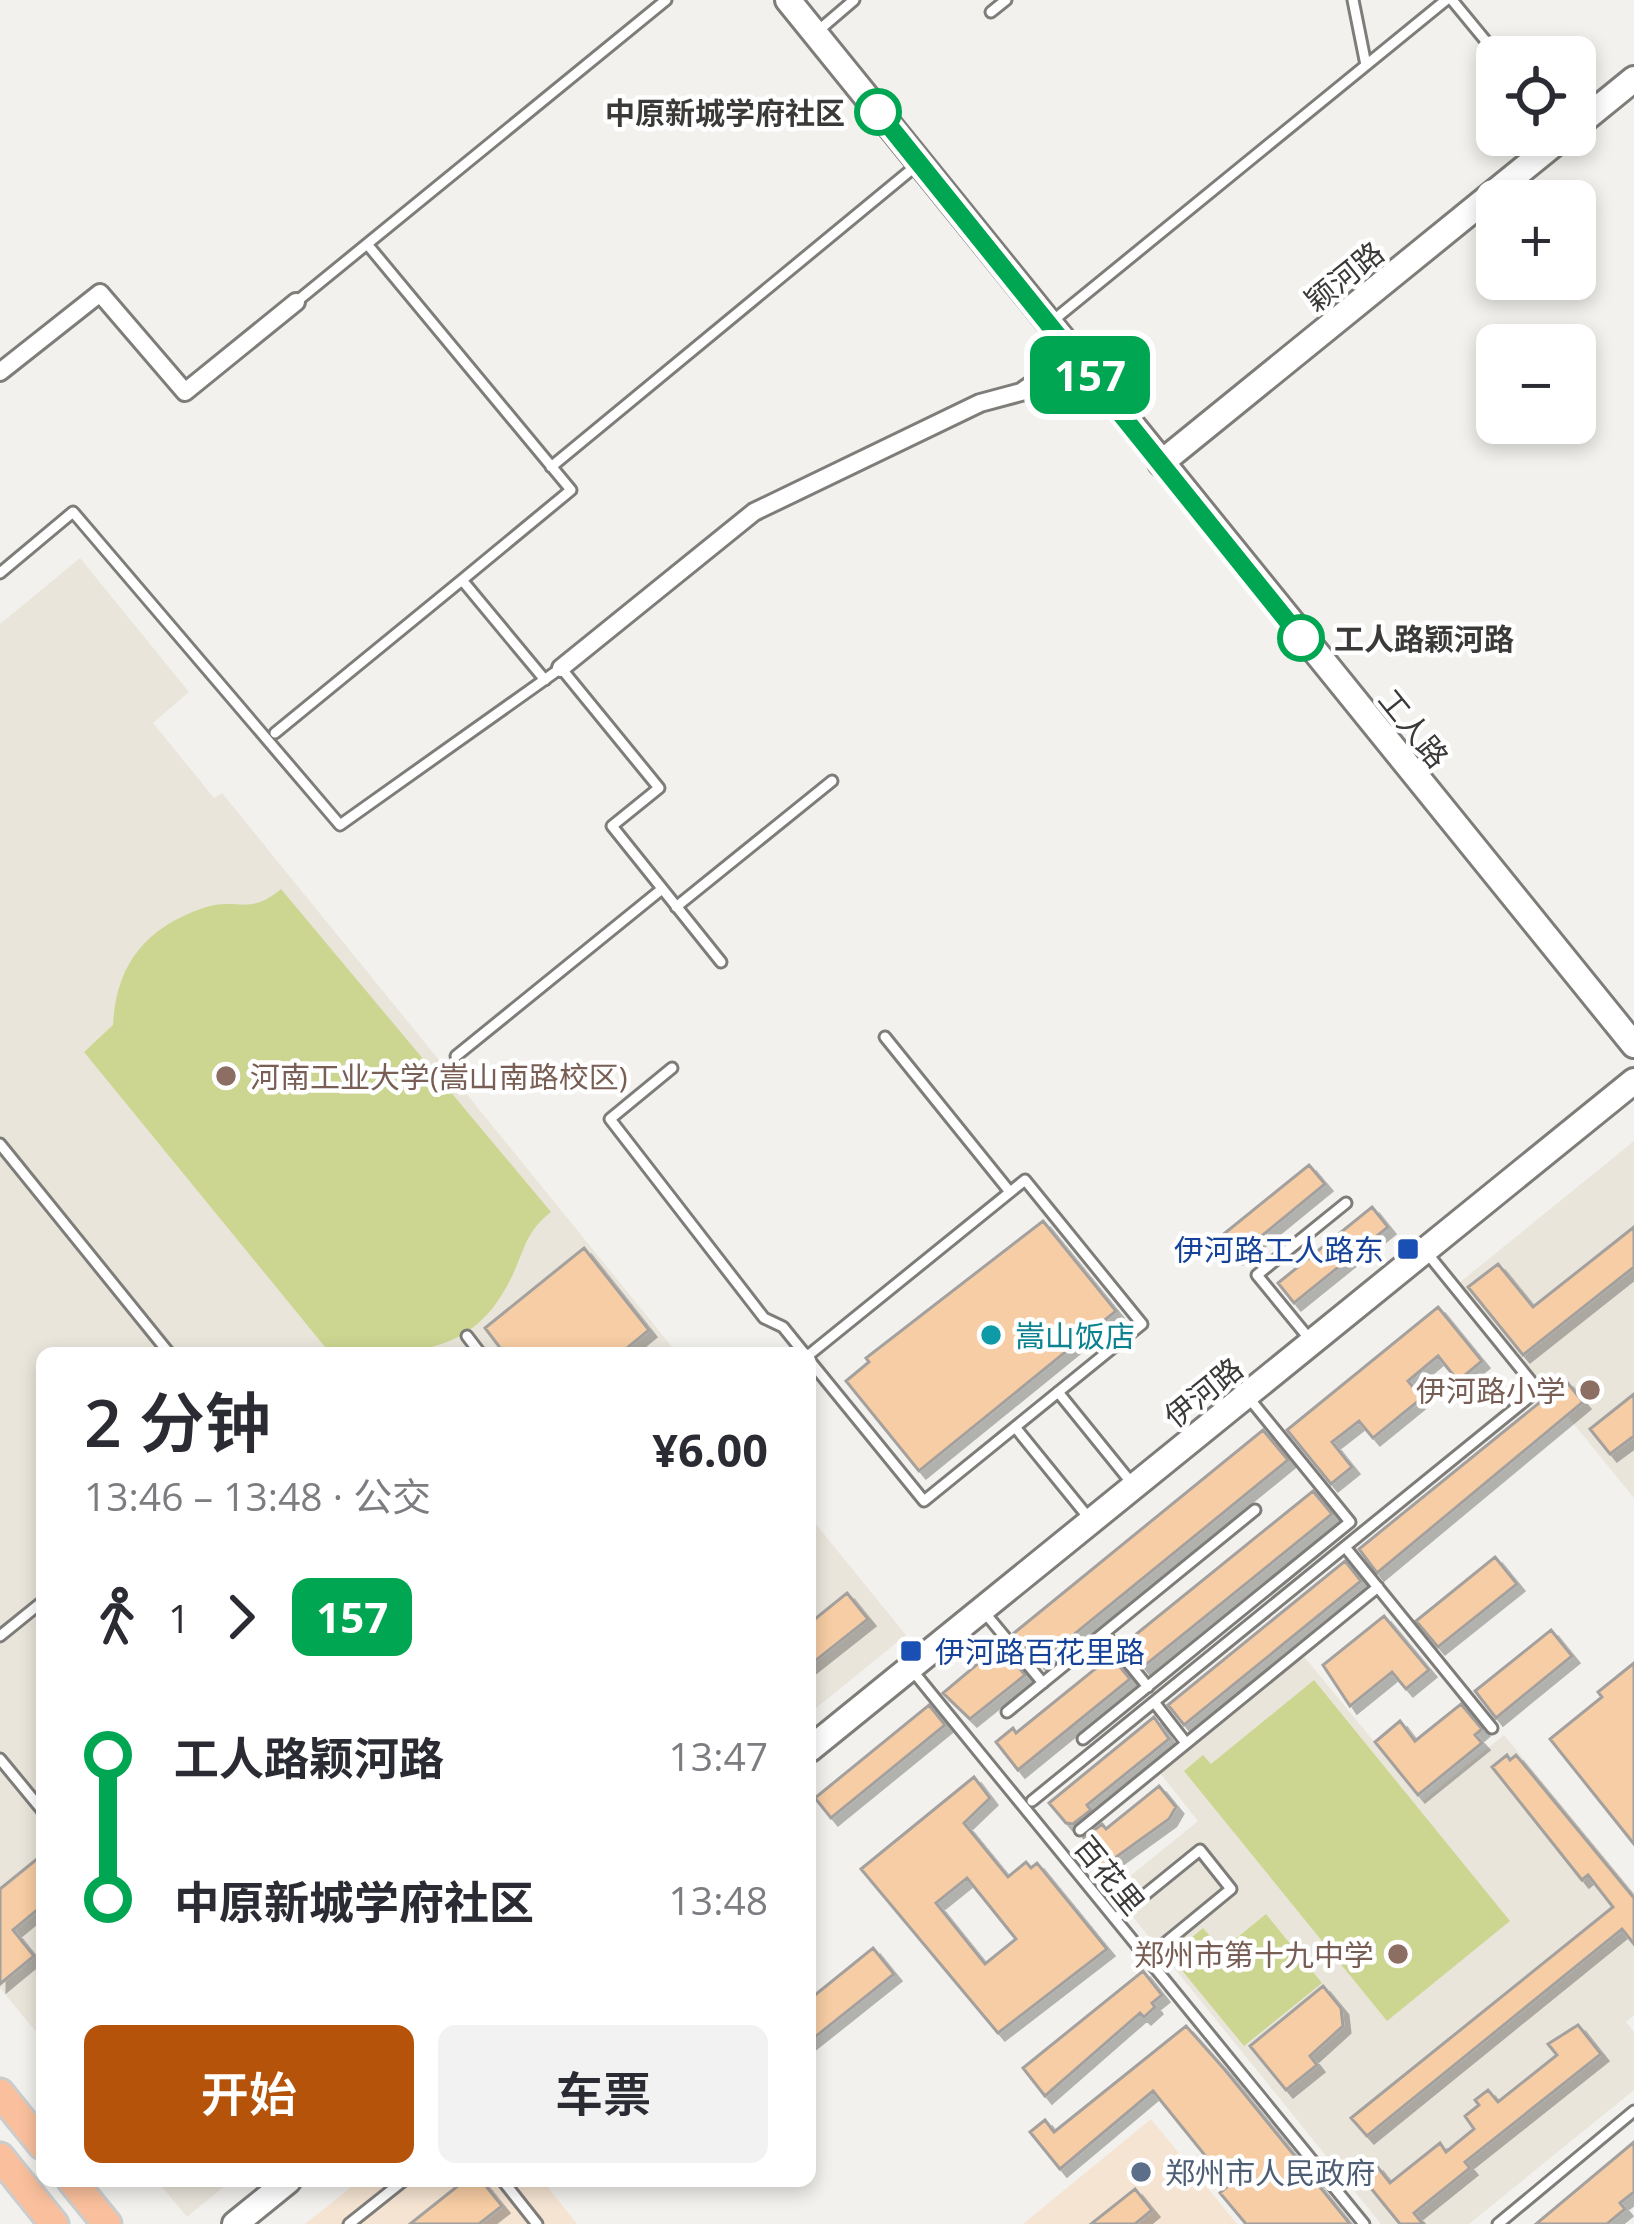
<!DOCTYPE html>
<html lang="zh">
<head>
<meta charset="utf-8">
<style>
	body { margin:0; font-family:"Open Sans","Noto Sans SC",sans-serif; background:#f2f2f3; color:#2b2b33; height:100vh; display:flex; flex-direction:column; font-size:45px; white-space:nowrap }
	* { box-sizing:border-box; margin:0 }
	p { font-size:39px; color:#7c7c81 }
	.icon { flex:none; width:66px; height:66px; fill:none; stroke:currentColor; stroke-width:2; stroke-linecap:round; stroke-linejoin:round }
	.map { position:relative; flex:1; overflow:hidden }
	.drawer { position:absolute; left:36px; top:1347px; width:780px; height:840px; display:flex; flex-direction:column; background:#fff; border-radius:18px; box-shadow:0 6px 18px #0003 }
	.drawer>* { flex:none }
	.badge { padding:0 24px; border-radius:18px; font-size:42px; line-height:78px }
	.controls { position:absolute; left:1476px; top:36px; display:grid; gap:24px }
	.controls a { display:grid; place-items:center; width:120px; height:120px; border-radius:18px; background:#fff; box-shadow:0 6px 18px #0003; font-size:60px }
	.map>.badge { position:absolute; translate:-50% -50%; box-shadow:0 0 0 6px #fff }
	.legs { display:flex; align-items:center; gap:18px; height:132px; padding:0 48px; font-size:39px }
	.legs p { margin-inline-start:auto }
	.summary { display:flex; align-items:center; justify-content:space-between; height:204px; padding:0 48px }
	h1 { font-size:66px; font-weight:600; line-height:90px }
	.button { display:flex; gap:24px; margin-top:auto; padding:24px 48px }
	.button a { flex:1; height:138px; border-radius:18px; background:#b45309; color:#fff; font-size:48px; font-weight:600; line-height:138px; text-align:center }
	.button a+a { background:#f2f2f3; color:#2b2b33 }
	ul { padding:0 48px; list-style:none }
	li { display:flex; align-items:center; gap:42px; height:144px; font-size:45px }
	li i { display:grid; place-items:center; width:18px; height:100%; margin:0 15px; background:currentColor }
	li i::after { content:''; width:30px; height:30px; margin:-15px; border:9px solid; border-radius:50%; background:#fff }
	li p { margin-inline-start:auto }
	li:first-child i { background:linear-gradient(#0000 50%,currentColor 0) }
	li:last-child i { background:linear-gradient(currentColor 50%,#0000 0) }
	.map>svg:first-child { display:block }
</style>
</head>
<body>
<div class="map">
<svg width="1634" height="2224" viewBox="0 0 1634 2224">
	<defs>
		<filter id="shadow"><feDropShadow dx="7" dy="7" stdDeviation="0" flood-color="#0004"/></filter>
	</defs>
	<rect width="100%" height="100%" fill="#f2f1ed"/>
	<path fill="#f5e4d2" d="M 1151,2119 L 1237,2224 L 1023,2224 Z
		M 359,2181 L 543,2181 L 577,2224 L 305,2224 Z"/>
	<path fill="#e9e5db" d="M 80,558 L 189,692 L 153,723 L 214,798 L 222,793 L 677,1353 L 42,1353 L 42,2039 L 0,1988 L 0,624 Z
		M 1634,1141 L 1634,1498 L 1459,1283 Z
		M 810,1517 L 906,1635 L 810,1713 Z
		M 1302,1654 L 1423,1801 L 1504,1735 L 1634,1893 L 1634,2015 L 1626,2022 L 1634,2032 L 1634,2090 L 1469,2224 L 1381,2224 L 1112,1891 L 1198,1821 L 1159,1772 Z
		M 157,2181 L 231,2181 L 187,2217 Z"/>
	<path fill="#ccd691" d="M 281,889 L 551,1212 C 526,1232 526,1246 513,1274 C 474,1359 411,1353 330,1353 L 84,1052 L 113,1025 C 116,965 145,928 203,908 C 238,896 248,917 281,889 Z
		M 1314,1680 L 1510,1921 L 1387,2021 L 1184,1771 L 1203,1755 L 1211,1764 Z
		M 1266,1914 L 1322,1983 L 1244,2046 L 1180,1968 L 1200,1952 L 1190,1939 L 1203,1928 L 1222,1950 Z"/>
	<path fill="#f6cda4" stroke="#a3a09e" stroke-width="3" fill-rule="evenodd" filter="url(#shadow)" d="M 1309,1165 L 1325,1184 L 1236,1257 L 1220,1237 Z
		M 1372,1207 L 1388,1227 L 1294,1303 L 1278,1283 Z
		M 1043,1221 L 1116,1311 L 919,1471 L 846,1381 L 869,1362 L 866,1358 Z
		M 1634,1227 L 1634,1267 L 1523,1355 L 1468,1287 L 1498,1264 L 1533,1307 Z
		M 584,1248 L 649,1330 L 621,1353 L 504,1353 L 485,1328 Z
		M 1438,1307 L 1482,1361 L 1458,1381 L 1438,1356 L 1408,1381 L 1422,1398 L 1373,1438 L 1359,1421 L 1332,1442 L 1352,1467 L 1331,1484 L 1287,1430 Z
		M 1566,1381 L 1583,1402 L 1377,1573 L 1359,1549 Z
		M 1634,1394 L 1634,1436 L 1610,1454 L 1590,1429 Z
		M 1263,1430 L 1288,1460 L 1039,1663 L 1014,1633 Z
		M 1313,1491 L 1332,1514 L 1143,1667 L 1124,1644 Z
		M 1495,1557 L 1517,1584 L 1438,1647 L 1416,1621 Z
		M 1345,1561 L 1361,1581 L 1184,1725 L 1168,1705 Z
		M 847,1593 L 868,1619 L 810,1665 L 810,1623 Z
		M 1384,1616 L 1429,1670 L 1406,1689 L 1392,1672 L 1350,1706 L 1323,1665 Z
		M 1551,1630 L 1572,1656 L 1496,1718 L 1475,1691 Z
		M 1000,1645 L 1025,1675 L 970,1719 L 943,1693 Z
		M 1111,1656 L 1130,1679 L 1018,1770 L 996,1742 L 1013,1728 L 1016,1733 Z
		M 1634,1663 L 1634,1844 L 1550,1739 L 1602,1697 L 1598,1692 Z
		M 1461,1704 L 1482,1729 L 1475,1735 L 1482,1743 L 1418,1795 L 1375,1742 L 1400,1721 L 1415,1741 Z
		M 929,1705 L 945,1725 L 831,1818 L 815,1798 Z
		M 1154,1717 L 1169,1739 L 1087,1805 L 1091,1810 L 1073,1824 L 1066,1823 L 1049,1803 Z
		M 1507,1755 L 1510,1760 L 1516,1755 L 1634,1898 L 1634,1944 L 1622,1929 L 1367,2136 L 1351,2118 L 1613,1907 L 1588,1875 L 1582,1880 L 1492,1767 Z
		M 974,1777 L 990,1798 L 964,1823 L 1008,1877 L 1026,1862 L 1031,1868 L 1037,1863 L 1107,1949 L 998,2033 L 861,1869 ZM 967,1878 L 1016,1939 L 985,1964 L 936,1903 Z
		M 1159,1786 L 1176,1807 L 1169,1819 L 1101,1868 L 1084,1847 L 1089,1843 L 1084,1838 L 1102,1824 L 1106,1829 Z
		M 42,1855 L 42,1906 L 13,1930 L 34,1956 L 0,1984 L 0,1889 Z
		M 873,1948 L 894,1974 L 810,2041 L 810,1999 Z
		M 1143,1971 L 1162,1995 L 1152,2003 L 1155,2007 L 1144,2017 L 1140,2013 L 1045,2096 L 1023,2068 Z
		M 1323,1986 L 1341,2008 L 1343,2026 L 1310,2056 L 1317,2065 L 1286,2090 L 1250,2046 Z
		M 1578,2025 L 1601,2054 L 1465,2162 L 1470,2168 L 1414,2213 L 1423,2224 L 1400,2224 L 1361,2176 L 1376,2165 L 1390,2183 L 1440,2143 L 1446,2152 L 1474,2129 L 1465,2116 L 1479,2105 L 1475,2100 L 1488,2090 L 1498,2102 L 1557,2055 L 1548,2044 Z
		M 1186,2026 L 1225,2070 L 1350,2224 L 1246,2224 L 1220,2193 L 1229,2185 L 1153,2091 L 1060,2169 L 1030,2132 L 1045,2120 L 1054,2132 Z
		M 1634,2142 L 1634,2192 L 1620,2203 L 1625,2209 L 1607,2224 L 1536,2224 Z
		M 464,2181 L 482,2181 L 502,2206 L 479,2224 L 410,2224 Z
		M 1135,2189 L 1152,2210 L 1135,2224 L 1091,2224 Z"/>
	<g fill="none" stroke-linecap="round" stroke-linejoin="round">
		<g stroke="#7e7d7a" stroke-width="15">
			<path id="lane" d="M 1353,0 L 1366,65
				M 1452,0 L 1499,57
				M 991,12 L 1006,0
				M 819,30 L 854,0
				M 367,244 L 571,490 L 462,580
				M 296,302 L 666,0
				M 1050,323 L 1446,0
				M 551,467 L 917,165
				M 0,573 L 73,512 L 340,825 L 561,668 L 659,788 L 612,826 L 721,962
				M 275,733 L 462,580 L 545,680
				M 676,907 L 832,781
				M 885,1037 L 1010,1192
				M 456,1056 L 662,889
				M 672,1068 L 610,1119 L 764,1318 L 783,1327 L 804,1353
				M 0,1144 L 169,1353
				M 467,1336 L 480,1353
				M 1312,1342 L 1257,1275 L 1346,1203
				M 810,1354 L 1025,1180 L 1142,1324 L 924,1501 L 810,1361
				M 1058,1392 L 1134,1486
				M 1015,1427 L 1088,1517
				M 1345,1547 L 1492,1728
				M 985,1613 L 1043,1683
				M 1104,1633 L 1148,1687
				M 0,1636 L 42,1602
				M 912,1670 L 1364,2224
				M 1154,1702 L 1186,1743
				M 1007,1712 L 1255,1510
				M 1083,1739 L 1350,1522 L 1248,1397
				M 0,1759 L 42,1810
				M 1032,1801 L 1538,1390 L 1427,1253
				M 1080,1830 L 1378,1587
				M 1115,1919 L 1200,1850 L 1231,1889 L 1147,1958
				M 503,2181 L 537,2224
				M 349,2224 L 403,2181
				M 1498,2224 L 1634,2111"/>
		</g>
		<g stroke="#7e7d7a" stroke-width="22">
			<path id="street" d="M 0,372 L 100,293 L 185,392 L 296,302
				M 561,668 L 754,512 L 980,403 L 1021,392 L 1074,355"/>
		</g>
		<g stroke="#7e7d7a" stroke-width="30">
			<path id="secondary" d="M 788,0 L 1634,1045
				M 1575,127 L 1634,79
				M 1161,463 L 1565,135
				M 810,1749 L 1634,1081
				M 235,2224 L 288,2181"/>
		</g>
		<g stroke="#ccc" stroke-width="33">
			<path id="primary" d="M 0,2093 L 42,2145
				M 0,2157 L 54,2224
				M 72,2181 L 107,2224"/>
		</g>
		<use href="#lane" stroke="#fff" stroke-width="9"/>
		<use href="#street" stroke="#fff" stroke-width="16"/>
		<use href="#secondary" stroke="#fff" stroke-width="24"/>
		<use href="#primary" stroke="#fac09d" stroke-width="27"/>
	</g>
	<g fill="none" stroke-linecap="round" stroke-linejoin="round">
		<g stroke="#fff" stroke-width="27">
			<path id="line-1" d="M 878,112 L 1301,638"/>
		</g>
		<use href="#line-1" stroke="#00a651" stroke-width="18"/>
	</g>
	<g fill="#fff" stroke="#00a651" stroke-width="6">
		<circle cx="878" cy="112" r="21"/>
		<circle cx="1301" cy="638" r="21"/>
	</g>
	<g fill="#8d6e63" stroke="#fff" stroke-width="4.5">
		<circle cx="226" cy="1076" r="12"/>
		<circle cx="1590" cy="1390" r="12"/>
		<circle cx="1398" cy="1954" r="12"/>
	</g>
	<g fill="#1a4fb4" stroke="#fff" stroke-width="4.5">
		<rect x="1396" y="1237" width="24" height="24" rx="6"/>
		<rect x="899" y="1639" width="24" height="24" rx="6"/>
	</g>
	<circle fill="#0f9aa8" stroke="#fff" stroke-width="4.5" cx="991" cy="1335" r="12"/>
	<circle fill="#5c6f8a" stroke="#fff" stroke-width="4.5" cx="1141" cy="2172" r="12"/>
	<g text-anchor="middle" dominant-baseline="central" stroke-width="9" stroke-linejoin="round" paint-order="stroke">
		<g font-size="30" font-weight="bold" fill="#3b3a39" stroke="#fff" text-anchor="end">
			<text x="845" y="112">中原新城学府社区</text>
			<text x="1334" y="638" text-anchor="start">工人路颖河路</text>
		</g>
		<g font-size="30" fill="#3b3a39" stroke="#fff">
			<text transform="translate(1344 276) rotate(-39)">颖河路</text>
			<text transform="translate(1414 728) rotate(51)">工人路</text>
			<text transform="translate(1203 1392) rotate(-39)">伊河路</text>
			<text transform="translate(1110 1875) rotate(51)">百花里</text>
		</g>
		<g font-size="30" fill="#785e54" stroke="#fff" text-anchor="end">
			<text x="250" y="1076" text-anchor="start">河南工业大学(嵩山南路校区)</text>
			<text x="1566" y="1390">伊河路小学</text>
			<text x="1374" y="1954">郑州市第十九中学</text>
		</g>
		<g font-size="30" fill="#164399" stroke="#fff" text-anchor="end">
			<text x="1384" y="1249">伊河路工人路东</text>
			<text x="935" y="1651" text-anchor="start">伊河路百花里路</text>
		</g>
		<g font-size="30" fill="#0d838f" stroke="#fff" text-anchor="start">
			<text x="1015" y="1335">嵩山饭店</text>
		</g>
		<g font-size="30" fill="#4e5e75" stroke="#fff" text-anchor="start">
			<text x="1165" y="2172">郑州市人民政府</text>
		</g>
	</g>
</svg>
<div class="controls">
<a><svg class="icon" aria-label="locate" viewBox="0 0 24 24"><circle cx="12" cy="12" r="6"/><path d="M12 2v4M12 18v4M2 12h4M18 12h4"/></svg></a>
<a>+</a>
<a>−</a>
</div>
<b class="badge" style="left:1090px;top:375px;background:#00a651;color:#fff">157</b>
<section class="drawer">
<div class="summary"><div><h1>2 分钟</h1><p>13:46 – 13:48 · 公交</p></div><b>¥6.00</b></div>
<div class="legs"><svg class="icon" aria-label="walk" viewBox="0 0 24 24"><circle cx="13" cy="4" r="2"/><path d="M13 8l-2 6 4 7M11 14l-3 7M7 12l3-4h3l4 4"/></svg>1<svg class="icon" aria-label="forward" viewBox="0 0 24 24"><path d="M9 5l7 7-7 7"/></svg><b class="badge" style="background:#00a651;color:#fff">157</b></div>
<ul>
<li><i style="color:#00a651"></i><b>工人路颖河路</b><p>13:47</p></li>
<li><i style="color:#00a651"></i><b>中原新城学府社区</b><p>13:48</p></li>
</ul>
<div class="button"><a>开始</a><a>车票</a></div>
</section>
</div>
</body>
</html>
